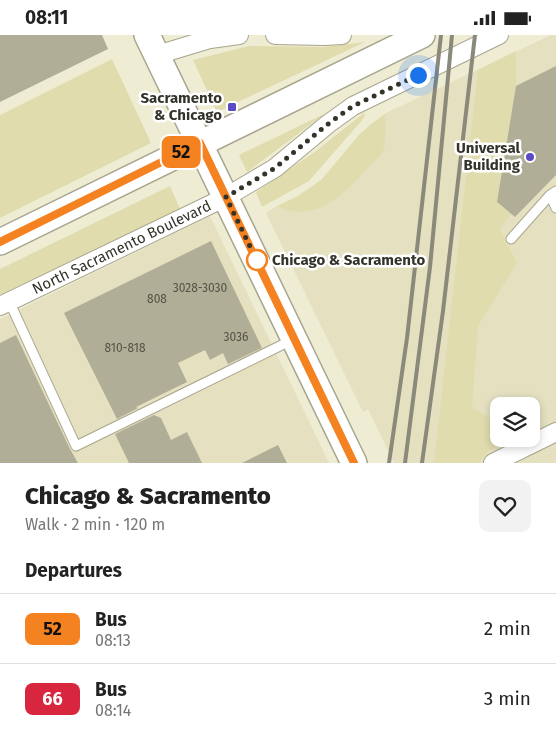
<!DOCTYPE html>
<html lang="en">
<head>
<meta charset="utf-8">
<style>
	body { margin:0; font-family:"Fira Sans",sans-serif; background:#f2f2f2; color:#222; height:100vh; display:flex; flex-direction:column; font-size:19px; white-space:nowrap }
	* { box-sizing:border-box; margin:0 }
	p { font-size:16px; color:#767676 }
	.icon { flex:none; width:28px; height:28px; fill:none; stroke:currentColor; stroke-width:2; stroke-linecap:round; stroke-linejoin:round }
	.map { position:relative; height:428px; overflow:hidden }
	.side { display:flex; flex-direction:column; background:#fff; flex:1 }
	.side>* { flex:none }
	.badge { padding:0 10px; border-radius:8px; font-size:18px; line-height:32px }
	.controls { position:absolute; left:490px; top:362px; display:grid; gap:10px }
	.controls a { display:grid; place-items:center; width:50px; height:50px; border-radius:10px; background:#fff; box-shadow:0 2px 8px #0003; font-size:25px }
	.you { position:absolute; width:25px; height:25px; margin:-12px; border:4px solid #fff; border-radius:50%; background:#1a73e8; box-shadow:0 0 0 8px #1a73e833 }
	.map>.badge { position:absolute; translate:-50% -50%; box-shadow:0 0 0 2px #fff }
	h2 { padding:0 25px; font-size:19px; line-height:45px }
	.round { display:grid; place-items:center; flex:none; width:52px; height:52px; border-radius:10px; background:#f2f2f2 }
	.head { display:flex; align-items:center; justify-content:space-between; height:85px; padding:0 25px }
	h1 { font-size:24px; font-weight:800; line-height:38px }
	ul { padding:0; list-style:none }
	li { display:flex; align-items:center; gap:15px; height:70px; padding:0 25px; border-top:1px solid #e0e0e0 }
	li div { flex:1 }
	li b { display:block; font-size:19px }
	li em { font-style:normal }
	li .badge { min-width:55px; font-weight:700; text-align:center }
	.status { display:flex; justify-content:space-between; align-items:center; height:35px; padding:0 25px; background:#fff; direction:ltr }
	.status svg { height:14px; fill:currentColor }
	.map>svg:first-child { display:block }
</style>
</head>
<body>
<div class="status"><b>08:11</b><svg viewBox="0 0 49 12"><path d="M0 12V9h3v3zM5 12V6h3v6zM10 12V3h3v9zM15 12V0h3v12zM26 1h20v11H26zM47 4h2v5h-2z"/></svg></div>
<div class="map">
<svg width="556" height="428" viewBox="0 0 556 428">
	<rect width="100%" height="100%" fill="#efecd4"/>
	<path fill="#e4e0c0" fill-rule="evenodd" d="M 551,0 L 556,0 L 556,428 L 394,428 L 368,374 L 363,377 L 266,178 L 277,171 L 284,174 L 382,116 L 386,78 ZM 499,371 L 531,371 L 531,404 L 499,404 Z
		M 210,181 L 329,428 L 0,428 L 0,284 Z"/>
	<path fill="#e1dcae" d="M 365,7 L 217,77 L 193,25 L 249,11 L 323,12 Z
		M 516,16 L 516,51 L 497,167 L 511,179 L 500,194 L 517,228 L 478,291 L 472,372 L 499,390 L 499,404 L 508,404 L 509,406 L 488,416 L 479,428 L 434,428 L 478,35 Z
		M 112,24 L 151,108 L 0,183 L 0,80 Z
		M 365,77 L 364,83 L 309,146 L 262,172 L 256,157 L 316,116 Z
		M 326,78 L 247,137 L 239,120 Z
		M 386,78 C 385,87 386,109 383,116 C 380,122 372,128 368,133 C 345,159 313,190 277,171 L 298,161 L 321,145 L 359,100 L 371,89 Z
		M 170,151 L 180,174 L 0,260 L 0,234 Z"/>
	<path fill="#b1ae97" d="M 0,0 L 102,0 L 108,14 L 0,67 Z
		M 556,31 L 556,140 L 515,182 L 497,167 L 516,51 Z
		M 211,206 L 262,313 L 228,329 L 223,318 L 210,325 L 205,315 L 178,328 L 187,347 L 136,372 L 138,373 L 117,384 L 64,278 Z
		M 16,300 L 70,414 L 78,428 L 0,428 L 0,308 Z
		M 154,380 L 161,383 L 171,405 L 187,397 L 202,428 L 129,428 L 115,399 Z
		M 278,410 L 287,428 L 242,428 Z"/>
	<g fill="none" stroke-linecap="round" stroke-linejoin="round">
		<g stroke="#a8a58e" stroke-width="11">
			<path id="lane" d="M 550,160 L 556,173
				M 511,204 L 550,160 L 556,156
				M 9,266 L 76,411 L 292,305"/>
		</g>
		<g stroke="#a8a58e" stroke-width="20">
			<g id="street">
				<path d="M 275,0 L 325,1 L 342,0"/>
				<path d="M 157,20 L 210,4 L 239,0"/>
				<path id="s1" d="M 0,271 L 226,162 L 275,133 L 328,89 L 353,71 L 499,0"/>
				<path d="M 493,428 L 556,397"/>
			</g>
		</g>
		<g stroke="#a8a58e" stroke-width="28">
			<path id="secondary" d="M 147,0 L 354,428
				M 0,207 L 422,0"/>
		</g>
		<use href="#lane" stroke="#fff" stroke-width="9"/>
		<use href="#street" stroke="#fff" stroke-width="18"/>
		<use href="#secondary" stroke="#fff" stroke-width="25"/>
		<path stroke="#8b8979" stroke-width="4" d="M 389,428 L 407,303 L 441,0
			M 405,428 L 430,232 L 452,0
			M 422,428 L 443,276 L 475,0"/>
	</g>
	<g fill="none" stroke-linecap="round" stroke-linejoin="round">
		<g stroke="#fff" stroke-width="11">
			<path id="line" d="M 0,207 L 200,108 L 354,428"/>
		</g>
		<use href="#line" stroke="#f58220" stroke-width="8"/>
		<path stroke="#34332a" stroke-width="5" stroke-dasharray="0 9" d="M 257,225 L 259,230 L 226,162 L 275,133 L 328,89 L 353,71 L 418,40"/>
	</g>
	<g fill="#584bc3" stroke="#fff" stroke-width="2">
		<rect x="227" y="67" width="10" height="10" rx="2.5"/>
		<circle cx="530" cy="122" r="5"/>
	</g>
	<circle fill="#fff" stroke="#f58220" stroke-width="2.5" cx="257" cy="225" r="10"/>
	<g text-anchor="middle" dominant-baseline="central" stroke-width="5" stroke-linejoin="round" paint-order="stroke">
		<g font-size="12" fill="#535245">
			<text x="200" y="253">3028-3030</text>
			<text x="157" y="264">808</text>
			<text x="236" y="302">3036</text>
			<text x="125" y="313">810-818</text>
		</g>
		<g font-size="15" font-weight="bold" fill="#34332a" stroke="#fff" text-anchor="end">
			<text x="222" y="63">Sacramento<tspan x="222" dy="17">&amp; Chicago</tspan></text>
			<text x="520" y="113">Universal<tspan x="520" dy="17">Building</tspan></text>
		</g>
		<g font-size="15" fill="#34332a" stroke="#fff">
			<text stroke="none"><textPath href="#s1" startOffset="135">North Sacramento Boulevard</textPath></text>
		</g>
		<g font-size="15" font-weight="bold" fill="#34332a" stroke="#fff" text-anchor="start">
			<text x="272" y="225">Chicago &amp; Sacramento</text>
		</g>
	</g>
</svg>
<div class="controls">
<a><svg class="icon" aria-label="layers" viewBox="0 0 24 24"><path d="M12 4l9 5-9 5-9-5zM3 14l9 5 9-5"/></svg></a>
</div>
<div class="you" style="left:418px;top:40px"></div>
<b class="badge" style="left:181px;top:117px;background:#f58220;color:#111">52</b>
</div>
<section class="side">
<div class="head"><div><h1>Chicago &amp; Sacramento</h1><p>Walk · 2 min · 120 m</p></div><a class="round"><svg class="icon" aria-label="heart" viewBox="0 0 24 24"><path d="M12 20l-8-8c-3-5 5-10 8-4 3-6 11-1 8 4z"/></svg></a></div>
<h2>Departures</h2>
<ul>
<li><span class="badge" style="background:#f58220;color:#111">52</span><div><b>Bus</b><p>08:13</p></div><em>2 min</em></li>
<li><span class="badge" style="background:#d7263d;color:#fff">66</span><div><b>Bus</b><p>08:14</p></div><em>3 min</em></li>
</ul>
</section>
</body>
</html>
